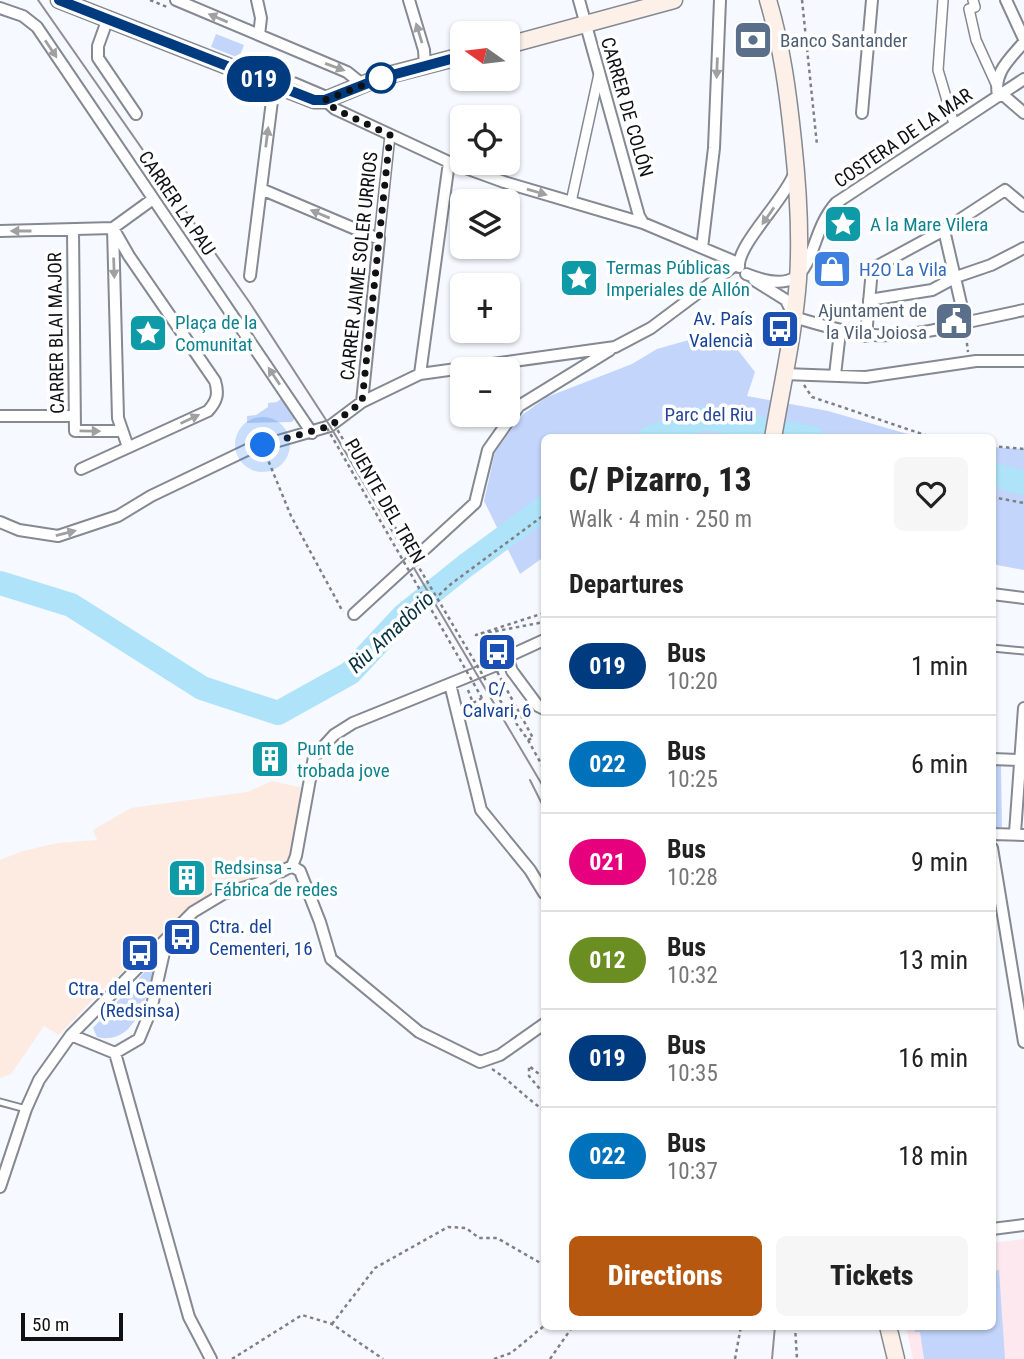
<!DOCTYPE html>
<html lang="en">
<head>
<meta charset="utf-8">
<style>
	body { margin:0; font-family:"Roboto Condensed",sans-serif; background:#f6f6f6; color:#222; height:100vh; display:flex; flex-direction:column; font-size:26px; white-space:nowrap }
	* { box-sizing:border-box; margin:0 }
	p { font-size:23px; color:#767676 }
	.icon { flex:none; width:38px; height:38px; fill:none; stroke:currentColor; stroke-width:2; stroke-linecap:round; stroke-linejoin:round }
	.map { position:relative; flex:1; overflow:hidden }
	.details { position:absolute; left:541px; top:434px; width:455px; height:896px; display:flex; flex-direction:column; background:#fff; border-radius:10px; box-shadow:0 2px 5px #0004 }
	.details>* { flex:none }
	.badge { padding:0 14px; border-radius:23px; font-size:24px; line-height:46px }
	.needle { width:46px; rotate:284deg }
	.buttons { position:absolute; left:450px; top:21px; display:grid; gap:14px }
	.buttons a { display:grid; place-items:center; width:70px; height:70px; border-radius:10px; background:#fff; box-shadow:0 2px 5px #0004; font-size:35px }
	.scale { position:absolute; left:21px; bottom:18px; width:102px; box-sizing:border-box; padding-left:7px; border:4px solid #101115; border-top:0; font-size:19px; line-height:24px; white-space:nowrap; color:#101115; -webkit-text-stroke:5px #fff; paint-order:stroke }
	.you { position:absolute; width:35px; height:35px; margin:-18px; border:5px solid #fff; border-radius:50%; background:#1a73e8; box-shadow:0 0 0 10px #1a73e833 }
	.map>.badge { position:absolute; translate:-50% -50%; box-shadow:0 0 0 4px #fff }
	h2 { padding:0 28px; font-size:26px; line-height:63px }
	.round { display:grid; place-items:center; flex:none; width:74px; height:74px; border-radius:10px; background:#f6f6f6 }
	.summary { display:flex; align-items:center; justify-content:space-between; height:119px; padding:0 28px }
	h1 { font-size:33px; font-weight:800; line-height:52px }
	.action { display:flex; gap:14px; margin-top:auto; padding:14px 28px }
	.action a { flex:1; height:80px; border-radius:10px; background:#b75811; color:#fff; font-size:28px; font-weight:800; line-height:80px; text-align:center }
	.action a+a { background:#f6f6f6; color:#222 }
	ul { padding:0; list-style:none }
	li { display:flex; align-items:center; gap:21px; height:98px; padding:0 28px; border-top:2px solid #e0e0e0 }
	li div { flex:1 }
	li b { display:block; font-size:26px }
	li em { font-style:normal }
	li .badge { min-width:77px; font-weight:700; text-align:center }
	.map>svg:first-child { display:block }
</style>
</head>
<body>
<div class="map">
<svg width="1024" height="1359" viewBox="0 0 1024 1359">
	<rect width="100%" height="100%" fill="#f6f9ff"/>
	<path fill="#fdeae1" d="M 272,781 L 307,789 L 296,856 L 168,936 L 108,984 L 59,1035 L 44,1026 L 11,1074 L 0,1078 L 0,860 L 23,851 L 58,843 L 97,840 L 93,830 L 131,808 L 247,792 Z"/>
	<path fill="#fde8ef" d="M 1024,1239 L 1024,1359 L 913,1359 L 906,1327 L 992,1326 L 992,1243 Z"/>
	<path fill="#c3d5fb" d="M 216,34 L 244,45 L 239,58 L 211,47 Z
		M 710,334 L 734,345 L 755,372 L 747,396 L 828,411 L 918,437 L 544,438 L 544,557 L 520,574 L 484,501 L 495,452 L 522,415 L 547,397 L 632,364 L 657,349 Z
		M 282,398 L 295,418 L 292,422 L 247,423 L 247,416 L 256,415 L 268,407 L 268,403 L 277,402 Z
		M 992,447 L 1024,449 L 1024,570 L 992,564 Z
		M 992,765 L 1001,765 L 1002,827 L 992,828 Z
		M 152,964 L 156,966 C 147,994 136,1047 97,1037 L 93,1028 Z
		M 999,1270 L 1005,1359 L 924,1359 L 920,1332 L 915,1332 L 914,1327 L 992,1326 L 992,1271 Z"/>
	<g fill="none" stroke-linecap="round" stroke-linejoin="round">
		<path stroke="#afe3f9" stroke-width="24" d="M 650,438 L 704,418 L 812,438
			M 992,474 L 1024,483
			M 0,583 L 71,605 L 202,688 L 278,713 L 350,673 L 404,615 L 465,566 L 544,508"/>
		<path stroke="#d4d6dc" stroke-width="10" stroke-dasharray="10 5" stroke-linecap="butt" d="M 948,327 L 968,322"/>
		<g stroke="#848992" stroke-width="9">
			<path id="service" d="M 295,81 L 328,95
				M 992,648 L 1024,651
				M 0,1102 L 26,1109"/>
		</g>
		<g stroke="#848992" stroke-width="12">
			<path id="pedestrian" d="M 943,0 L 938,70 L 954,124
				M 973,0 L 975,7 L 969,9 L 976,40 L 996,84
				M 571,202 L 599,74
				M 379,239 L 390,135"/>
		</g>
		<g stroke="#848992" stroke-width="14">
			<path id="minor" d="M 176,0 L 347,72 L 362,84
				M 257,0 L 261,18 L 259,35
				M 409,0 L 424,50 L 425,66
				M 579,0 L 639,216 L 643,223
				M 1006,0 L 1024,39
				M 0,8 L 23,16 L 37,27 L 312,433
				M 108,18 L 98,46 L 98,58 L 136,114
				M 1002,94 L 1024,113
				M 998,95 C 993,72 1011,58 1024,42
				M 325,100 L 335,109 L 449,162 L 504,182 L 643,223 L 738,263
				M 862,113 L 872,0
				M 261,189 L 379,239 L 362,402
				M 73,230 L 75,431 L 121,431
				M 944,230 L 962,308
				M 0,231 L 113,228 L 153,199
				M 702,248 L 714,148 L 720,0
				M 739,267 C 737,245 785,199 794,174
				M 746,274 C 821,304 802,241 836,203 L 1024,79
				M 250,276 L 274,85
				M 754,280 L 786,300 L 794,317 C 855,336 885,342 948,327
				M 869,300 L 932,290 L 956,277 L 991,265 L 1024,248
				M 968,322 L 1024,310
				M 866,336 L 872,269 L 944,230 L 1005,190 L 1024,206
				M 420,374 L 449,162
				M 784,374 L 866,377 L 976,361 L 1024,361
				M 835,375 L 840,332
				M 0,416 L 74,416
				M 81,469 L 208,411 C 217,401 219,394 215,381 L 129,256 L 113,228 L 118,418 L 128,447
				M 0,522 L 19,530 L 58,536 L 118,516 L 151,496 L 247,450 L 330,426 L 362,402 L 420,374 L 615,347 L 651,328 L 738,263
				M 992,594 L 1024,598
				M 354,614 L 475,503 L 488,450 L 519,406 L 610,350
				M 507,657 L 512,671 L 538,706 L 544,709
				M 450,684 L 481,810 L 530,870 L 544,893
				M 992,759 L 1019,760
				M 1015,833 L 1024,708
				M 992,834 L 1024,835
				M 992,848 L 1024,1042
				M 292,866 L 300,871 L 320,922 L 331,959 L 419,1032 L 480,1062 L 500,1055 L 544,1024
				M 71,1035 L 115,1053 L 139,1039 L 151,1010 L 167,939
				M 115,1053 L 189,1317 L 211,1359
				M 0,1187 L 26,1109 L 39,1080 L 71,1035 L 193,912 L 223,894 L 259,883 L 292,866 L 296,856 L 314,757 L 334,735 L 353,723 L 494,666 L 507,657 L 544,640
				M 992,1229 L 1024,1225"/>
		</g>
		<g stroke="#848992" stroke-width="19">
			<path id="secondary" d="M 59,0 L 314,100 L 325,100 L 381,77 L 462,56
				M 768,0 C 782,47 788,93 793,141 C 798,187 801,234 798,280 C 794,333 782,385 773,438
				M 508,45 L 674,0
				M 888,1326 L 896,1359"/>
		</g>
		<path stroke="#7e8085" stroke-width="2.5" stroke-dasharray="3.5 3.5" stroke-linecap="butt" d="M 150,0 L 167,7
			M 802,0 L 817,145
			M 966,336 L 968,352
			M 804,385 L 812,397 L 934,438
			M 688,438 L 725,438
			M 992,446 L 1024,449
			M 266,455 L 291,516 L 343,612
			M 992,497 L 1024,503
			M 439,595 L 451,584 L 544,515
			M 544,613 L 476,635 L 544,622
			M 468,690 L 473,703 L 482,698
			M 528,740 L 544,769
			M 492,1069 C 511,1081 525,1098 544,1110
			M 544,1078 L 529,1066 L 529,1076 L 544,1094
			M 332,1324 L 375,1268 L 448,1227 L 466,1228 L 479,1238 L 497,1238 L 544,1265
			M 795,1326 L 797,1359
			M 232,1359 L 302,1315 L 332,1324 L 383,1359
			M 494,1359 L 511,1353 L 544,1326
			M 550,1359 L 573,1326
			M 735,1359 L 741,1326"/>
		<use href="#service" stroke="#fff" stroke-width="5"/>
		<use href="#pedestrian" stroke="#fff" stroke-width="9"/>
		<use href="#minor" stroke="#fff" stroke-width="10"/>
		<use href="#secondary" stroke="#fdf0e8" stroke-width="16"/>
		<path stroke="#8d8f94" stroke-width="2" d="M 38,0 L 250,303 L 330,426 L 544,788
			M 530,780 L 544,808
			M 772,1359 L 775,1326"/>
		<path stroke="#7e8085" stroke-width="2.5" stroke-dasharray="3.5 3.5" stroke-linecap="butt" d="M 334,424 L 485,679 L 528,740 L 533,738 L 494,666
			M 327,428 L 482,698"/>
	</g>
	<defs><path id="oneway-solid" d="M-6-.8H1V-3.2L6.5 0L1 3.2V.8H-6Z" transform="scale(1.75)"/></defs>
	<g fill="#9fa0a1">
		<use href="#oneway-solid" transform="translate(218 18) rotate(-157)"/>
		<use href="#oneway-solid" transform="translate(419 33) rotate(-107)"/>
		<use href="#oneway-solid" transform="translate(51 49) rotate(56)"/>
		<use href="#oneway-solid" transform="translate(335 67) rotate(20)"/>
		<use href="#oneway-solid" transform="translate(717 68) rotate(92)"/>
		<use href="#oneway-solid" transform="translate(267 137) rotate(-83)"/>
		<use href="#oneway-solid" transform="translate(537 192) rotate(16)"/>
		<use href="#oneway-solid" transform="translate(320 214) rotate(-157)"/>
		<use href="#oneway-solid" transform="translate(768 216) rotate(125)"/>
		<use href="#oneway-solid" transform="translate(21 231) rotate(180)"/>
		<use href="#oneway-solid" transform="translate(114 268) rotate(88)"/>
		<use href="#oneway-solid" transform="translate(274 376) rotate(-124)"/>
		<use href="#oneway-solid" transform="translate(190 419) rotate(-25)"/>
		<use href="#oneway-solid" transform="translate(90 431) rotate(1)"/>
		<use href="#oneway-solid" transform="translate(66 533) rotate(-14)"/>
	</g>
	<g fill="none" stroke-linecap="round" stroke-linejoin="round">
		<g stroke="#fff" stroke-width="16">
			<path id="line" d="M 59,0 L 314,100 L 325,100 L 381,78 L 462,56"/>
		</g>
		<use href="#line" stroke="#003b80" stroke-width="10"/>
		<path stroke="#101115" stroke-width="7" stroke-dasharray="0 12.6" d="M 263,445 L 330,426 L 362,402 L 390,135 L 335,109 L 325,100 L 381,78"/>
	</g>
	<defs>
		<g id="bank-square" transform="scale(2.0125)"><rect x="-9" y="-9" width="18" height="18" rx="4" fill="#5c6f8a" stroke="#fff"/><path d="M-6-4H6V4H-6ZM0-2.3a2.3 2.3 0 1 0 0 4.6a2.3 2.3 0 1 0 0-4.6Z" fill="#fff"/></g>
		<g id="sight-square" transform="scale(2.0125)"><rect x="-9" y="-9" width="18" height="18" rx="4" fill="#0f9aa8" stroke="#fff"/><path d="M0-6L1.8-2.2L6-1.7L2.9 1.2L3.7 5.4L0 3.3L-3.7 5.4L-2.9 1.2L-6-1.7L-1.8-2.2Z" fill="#fff"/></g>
		<g id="shop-square" transform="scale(2.0125)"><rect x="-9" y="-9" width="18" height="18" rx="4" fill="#3f7fe0" stroke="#fff"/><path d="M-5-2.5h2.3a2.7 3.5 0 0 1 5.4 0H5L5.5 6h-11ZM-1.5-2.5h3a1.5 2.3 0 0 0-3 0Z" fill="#fff"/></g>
		<g id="civic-square" transform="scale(2.0125)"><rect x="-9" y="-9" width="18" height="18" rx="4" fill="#5c6f8a" stroke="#fff"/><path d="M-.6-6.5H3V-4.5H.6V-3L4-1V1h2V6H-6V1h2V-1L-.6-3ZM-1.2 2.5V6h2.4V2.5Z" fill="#fff"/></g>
		<g id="bus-square" transform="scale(2.0125)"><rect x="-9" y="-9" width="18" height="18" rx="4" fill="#1a4fb4" stroke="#fff"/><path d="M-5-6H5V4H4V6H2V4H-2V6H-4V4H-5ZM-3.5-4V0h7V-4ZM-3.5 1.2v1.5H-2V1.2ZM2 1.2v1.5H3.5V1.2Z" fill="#fff"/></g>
		<g id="building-square" transform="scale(2.0125)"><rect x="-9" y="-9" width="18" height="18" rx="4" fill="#0f9aa8" stroke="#fff"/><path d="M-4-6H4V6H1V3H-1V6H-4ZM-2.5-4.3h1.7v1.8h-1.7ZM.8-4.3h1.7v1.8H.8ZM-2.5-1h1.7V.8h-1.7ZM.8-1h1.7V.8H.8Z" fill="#fff"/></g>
	</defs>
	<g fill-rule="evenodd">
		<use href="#bank-square" x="753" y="40"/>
		<use href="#sight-square" x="843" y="224"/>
		<use href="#shop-square" x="832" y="269"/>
		<use href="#sight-square" x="579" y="278"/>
		<use href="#civic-square" x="954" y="321"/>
		<use href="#bus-square" x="780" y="329"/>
		<use href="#sight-square" x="148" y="333"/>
		<use href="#bus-square" x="497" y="652"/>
		<use href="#building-square" x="270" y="759"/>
		<use href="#building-square" x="187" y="878"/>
		<use href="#bus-square" x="182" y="937"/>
		<use href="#bus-square" x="140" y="953"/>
	</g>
	<circle fill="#fff" stroke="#003b80" stroke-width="3.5" cx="381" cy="78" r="14"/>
	<g text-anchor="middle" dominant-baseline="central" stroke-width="7" stroke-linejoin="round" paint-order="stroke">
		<g font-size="19" fill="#4e5e75" stroke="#fff" text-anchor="start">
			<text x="780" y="40">Banco Santander</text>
			<text x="927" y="310" text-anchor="end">Ajuntament de<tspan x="927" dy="22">la Vila Joiosa</tspan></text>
		</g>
		<g font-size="19" fill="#101115" stroke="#fff">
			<text transform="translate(627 107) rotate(74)">CARRER DE COLÓN</text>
			<text transform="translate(903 138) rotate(-34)">COSTERA DE LA MAR</text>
			<text transform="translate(177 203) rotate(56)">CARRER LA PAU</text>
			<text transform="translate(359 266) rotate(-84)">CARRER JAIME SOLER URRIOS</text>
			<text transform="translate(56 333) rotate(-91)">CARRER BLAI MAJOR</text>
			<text transform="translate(385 501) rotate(60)">PUENTE DEL TREN</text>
		</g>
		<g font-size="19" fill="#0d838f" stroke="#fff" text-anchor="start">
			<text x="870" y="224">A la Mare Vilera</text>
			<text x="606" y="267">Termas Públicas<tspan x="606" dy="22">Imperiales de Allón</tspan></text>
			<text x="175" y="322">Plaça de la<tspan x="175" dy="22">Comunitat</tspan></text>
			<text x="297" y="748">Punt de<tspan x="297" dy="22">trobada jove</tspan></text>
			<text x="214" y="867">Redsinsa -<tspan x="214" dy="22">Fábrica de redes</tspan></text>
		</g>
		<g font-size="19" fill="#366cbe" stroke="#fff" text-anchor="start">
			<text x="859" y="269">H2O La Vila</text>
		</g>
		<g font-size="19" fill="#164399" stroke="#fff">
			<text x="753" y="318" text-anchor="end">Av. País<tspan x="753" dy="22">Valencià</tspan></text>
			<text x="497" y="688">C/<tspan x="497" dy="22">Calvari, 6</tspan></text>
			<text x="209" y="926" text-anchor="start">Ctra. del<tspan x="209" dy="22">Cementeri, 16</tspan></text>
			<text x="140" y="988">Ctra. del Cementeri<tspan x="140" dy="22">(Redsinsa)</tspan></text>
		</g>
		<g font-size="19" fill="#2a4795" stroke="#fff">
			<text x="709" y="414">Parc del Riu</text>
		</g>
		<g font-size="21" font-style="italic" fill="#063242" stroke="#fff">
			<text transform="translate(391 632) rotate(-43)">Riu Amadòrio</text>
		</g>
	</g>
</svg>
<div class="buttons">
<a><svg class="needle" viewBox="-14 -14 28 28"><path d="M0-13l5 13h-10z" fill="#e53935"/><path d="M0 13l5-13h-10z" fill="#767676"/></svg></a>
<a><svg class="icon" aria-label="locate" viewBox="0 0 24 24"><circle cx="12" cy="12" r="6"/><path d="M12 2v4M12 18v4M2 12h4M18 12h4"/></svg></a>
<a><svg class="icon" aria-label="layers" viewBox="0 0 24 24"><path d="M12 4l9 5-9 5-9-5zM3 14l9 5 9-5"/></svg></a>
<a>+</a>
<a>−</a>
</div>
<div class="scale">50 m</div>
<div class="you" style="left:263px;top:445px"></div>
<b class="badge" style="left:259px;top:79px;background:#003b80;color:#fff">019</b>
<section class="details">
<div class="summary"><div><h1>C/ Pizarro, 13</h1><p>Walk · 4 min · 250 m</p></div><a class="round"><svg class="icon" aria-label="heart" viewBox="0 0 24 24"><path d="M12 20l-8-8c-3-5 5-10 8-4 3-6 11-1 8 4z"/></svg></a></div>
<h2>Departures</h2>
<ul>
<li><span class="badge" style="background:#003b80;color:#fff">019</span><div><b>Bus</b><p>10:20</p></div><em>1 min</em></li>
<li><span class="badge" style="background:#0072bc;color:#fff">022</span><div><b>Bus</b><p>10:25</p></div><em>6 min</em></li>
<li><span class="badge" style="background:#e6007e;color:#fff">021</span><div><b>Bus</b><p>10:28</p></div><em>9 min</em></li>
<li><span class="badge" style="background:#6b8e23;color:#fff">012</span><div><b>Bus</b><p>10:32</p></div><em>13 min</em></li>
<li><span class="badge" style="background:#003b80;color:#fff">019</span><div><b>Bus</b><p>10:35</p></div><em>16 min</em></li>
<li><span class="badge" style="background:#0072bc;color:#fff">022</span><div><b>Bus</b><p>10:37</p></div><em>18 min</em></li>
</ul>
<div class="action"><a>Directions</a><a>Tickets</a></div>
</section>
</div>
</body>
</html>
